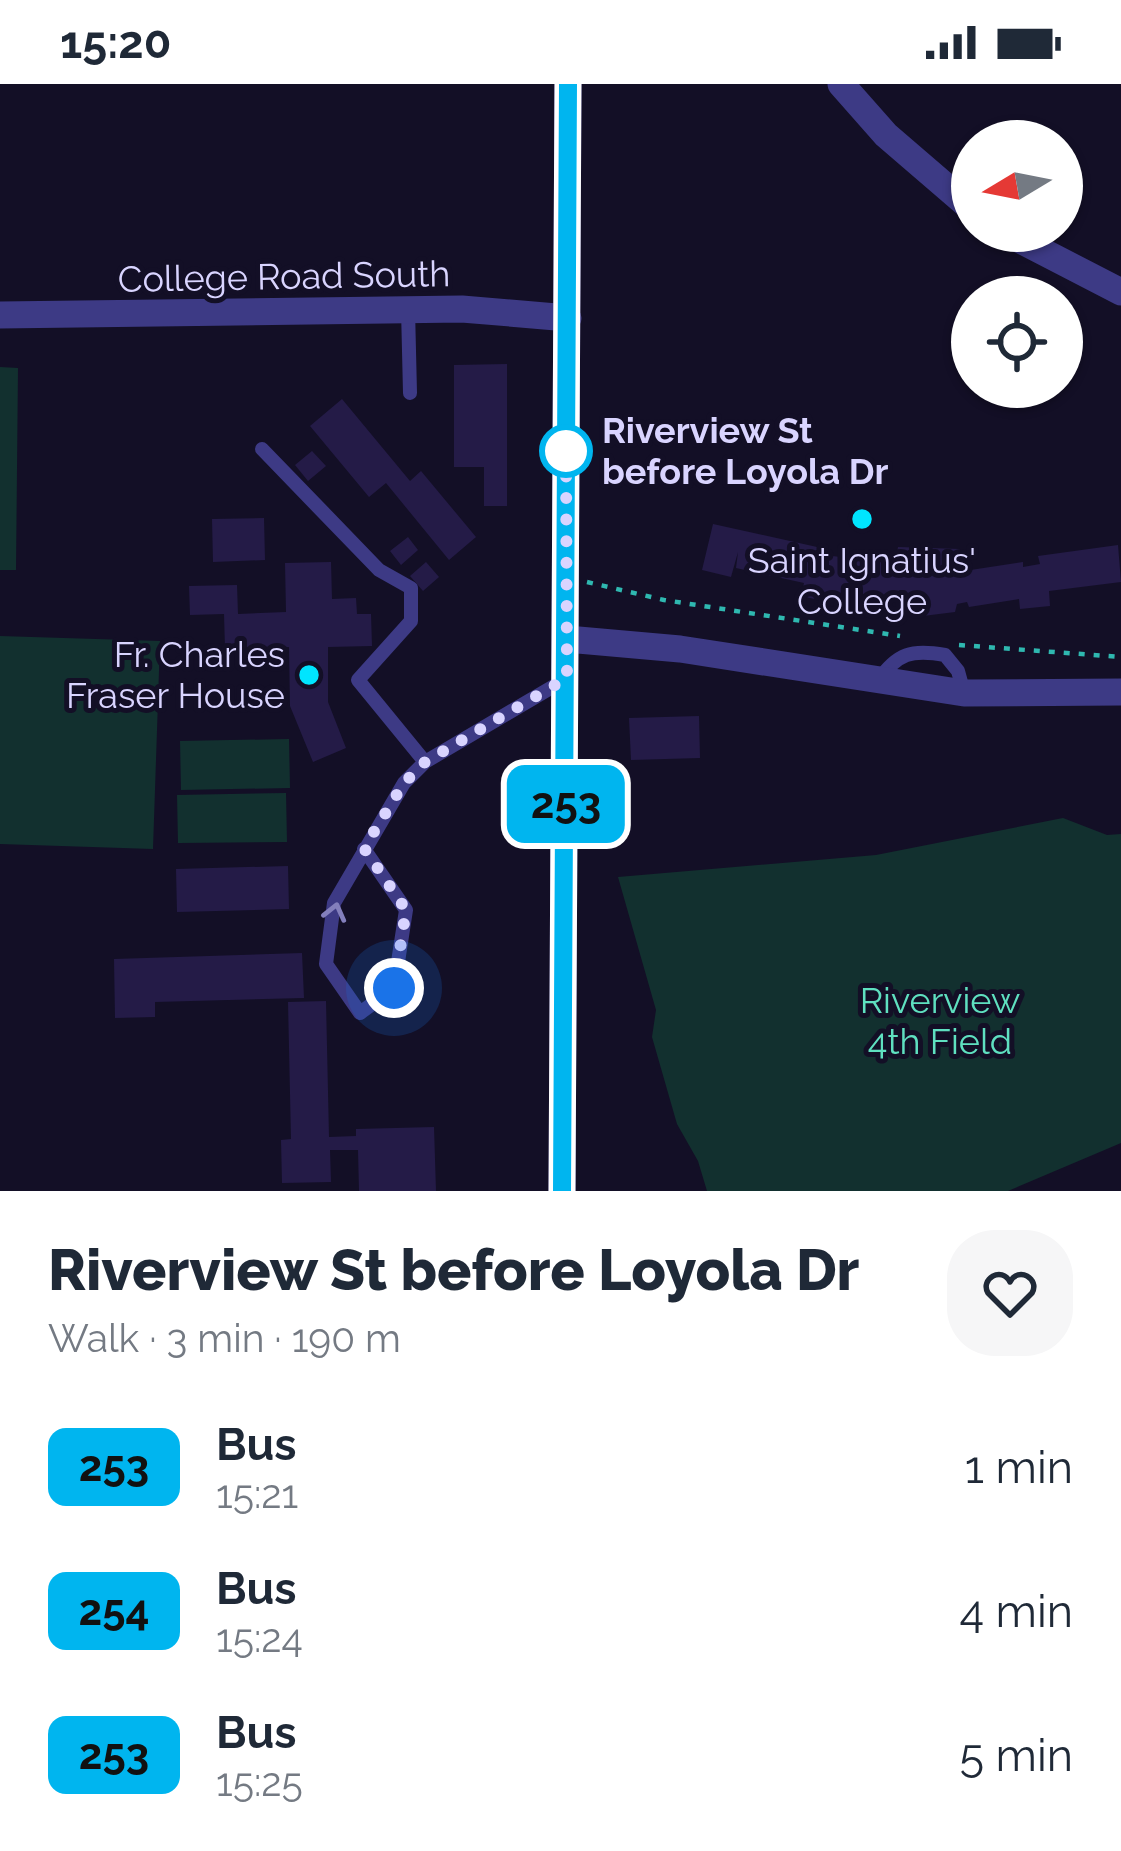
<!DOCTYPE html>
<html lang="en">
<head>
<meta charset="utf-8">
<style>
	body { margin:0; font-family:Raleway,sans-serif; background:#f6f6f7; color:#1f2937; height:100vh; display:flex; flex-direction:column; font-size:45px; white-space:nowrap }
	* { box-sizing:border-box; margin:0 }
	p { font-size:39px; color:#747a83 }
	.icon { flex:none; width:66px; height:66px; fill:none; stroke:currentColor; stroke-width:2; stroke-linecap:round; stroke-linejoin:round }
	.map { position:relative; height:1107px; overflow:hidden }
	.side { display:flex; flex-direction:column; background:#fff; flex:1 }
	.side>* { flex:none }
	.badge { padding:0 24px; border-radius:18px; font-size:42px; line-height:78px }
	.needle { width:78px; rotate:260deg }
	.tools { position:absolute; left:951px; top:36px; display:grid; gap:24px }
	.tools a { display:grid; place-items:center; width:132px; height:132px; border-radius:50%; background:#fff; box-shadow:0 3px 9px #0004; font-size:60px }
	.you { position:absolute; width:60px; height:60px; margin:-30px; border:9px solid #fff; border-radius:50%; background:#1a73e8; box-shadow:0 0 0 18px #1a73e833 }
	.map>.badge { position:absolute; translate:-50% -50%; box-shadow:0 0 0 6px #fff }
	.round { display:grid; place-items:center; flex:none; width:126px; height:126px; border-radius:48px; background:#f6f6f7 }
	.headline { display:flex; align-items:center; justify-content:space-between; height:204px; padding:0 48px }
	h1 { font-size:57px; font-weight:800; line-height:90px }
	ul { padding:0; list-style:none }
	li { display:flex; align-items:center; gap:36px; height:144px; padding:0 48px }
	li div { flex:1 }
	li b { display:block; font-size:45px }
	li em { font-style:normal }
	li .badge { min-width:132px; font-weight:700; text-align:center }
	.status { display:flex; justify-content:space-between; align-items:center; height:84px; padding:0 60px; background:#fff; direction:ltr }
	.status svg { height:33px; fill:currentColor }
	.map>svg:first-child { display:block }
</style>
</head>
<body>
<div class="status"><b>15:20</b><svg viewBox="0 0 49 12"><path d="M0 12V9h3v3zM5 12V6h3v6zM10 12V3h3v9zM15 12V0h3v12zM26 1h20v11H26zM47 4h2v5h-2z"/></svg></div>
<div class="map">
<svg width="1121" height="1107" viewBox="0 0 1121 1107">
	<rect width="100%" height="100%" fill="#130f26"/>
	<path fill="#12302f" d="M 0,283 L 18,284 L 16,486 L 0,486 Z
		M 0,552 L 160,557 L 153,765 L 0,760 Z
		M 289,655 L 290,704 L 181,706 L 180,657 Z
		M 286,709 L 287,758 L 178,759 L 177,711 Z
		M 1063,734 L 1107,751 L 1121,750 L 1121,1059 L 1008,1107 L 707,1107 L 698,1077 L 677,1040 L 652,953 L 656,926 L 618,793 L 876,771 Z"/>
	<path fill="#241b47" d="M 507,280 L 507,422 L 484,422 L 484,383 L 454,383 L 454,281 Z
		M 342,315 L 410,397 L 421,387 L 476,453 L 449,476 L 386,399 L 369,413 L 310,342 Z
		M 312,367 L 326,382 L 308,397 L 295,381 Z
		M 264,434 L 265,476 L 213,478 L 212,435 Z
		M 713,440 L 817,463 L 817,470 L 895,480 L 898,463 L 960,465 L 964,487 L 1023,478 L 1023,483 L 1040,480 L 1038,472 L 1118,461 L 1121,498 L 1049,507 L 1050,522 L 1020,525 L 1019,515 L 969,523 L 967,518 L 957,520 L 955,528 L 915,533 L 896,528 L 896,518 L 831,508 L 828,518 L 801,512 L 804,499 L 736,484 L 738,468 L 731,493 L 702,486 Z
		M 408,453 L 418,466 L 401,481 L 390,467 Z
		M 331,478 L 332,515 L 356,514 L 357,530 L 371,530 L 372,562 L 328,563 L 328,618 L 346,664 L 313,678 L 290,622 L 289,563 L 225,565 L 224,530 L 190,531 L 189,502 L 237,501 L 238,530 L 286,528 L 285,479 Z
		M 426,478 L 439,493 L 423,507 L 410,492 Z
		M 699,632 L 700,674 L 631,676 L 629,634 Z
		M 288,782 L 289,825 L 177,828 L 176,785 Z
		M 302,869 L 304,914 L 155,918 L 155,933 L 115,934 L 114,875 Z
		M 326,917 L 329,1053 L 356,1052 L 356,1045 L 434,1043 L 436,1107 L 359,1107 L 358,1066 L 330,1066 L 331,1098 L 282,1099 L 281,1056 L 291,1055 L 288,918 Z"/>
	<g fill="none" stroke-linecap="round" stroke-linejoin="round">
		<path stroke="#2fb8b0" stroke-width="4.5" stroke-dasharray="6 9" stroke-linecap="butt" d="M 587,498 L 664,516 L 900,552
			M 959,561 L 1121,573"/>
		<path stroke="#3d3a85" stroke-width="14" d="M 408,225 L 410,309
			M 262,365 L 379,486 L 411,504 L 411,537 L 358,596 L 425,678
			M 878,597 C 897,569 912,565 945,571 L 958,587 L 964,609
			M 364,765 L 406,826 L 394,904 L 360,929 L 326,880 L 334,819 L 404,699 L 425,678 L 566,595"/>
		<path stroke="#3d3a85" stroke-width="27" d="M 841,0 L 886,51 L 972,125
			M 1003,147 L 1121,208
			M 0,231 L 462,225 L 568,234
			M 567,555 L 680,565 L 964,609 L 1121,608
			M 562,1107 L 568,0"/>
	</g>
	<defs><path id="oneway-chevron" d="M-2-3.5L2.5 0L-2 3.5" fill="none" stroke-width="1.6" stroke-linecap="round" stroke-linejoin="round" transform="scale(3)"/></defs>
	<use stroke="#837fbc" href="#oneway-chevron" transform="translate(335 828) rotate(-76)"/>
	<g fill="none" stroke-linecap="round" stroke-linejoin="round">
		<g stroke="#fff" stroke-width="27">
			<path id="line" d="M 562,1107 L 568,0"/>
		</g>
		<use href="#line" stroke="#00b5ef" stroke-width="18"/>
		<path stroke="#d9d4ff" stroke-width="12" stroke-dasharray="0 21.6" d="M 394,904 L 406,826 L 364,764 L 404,699 L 425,678 L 567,594 L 566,367"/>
	</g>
	<circle fill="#fff" stroke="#00b5ef" stroke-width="6" cx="566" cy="367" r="24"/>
	<g fill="#00e5ff" stroke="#130f26" stroke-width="4.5">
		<circle cx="862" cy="435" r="12"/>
		<circle cx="309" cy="591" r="12"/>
	</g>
	<g text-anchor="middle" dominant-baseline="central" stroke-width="10" stroke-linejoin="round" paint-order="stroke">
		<g font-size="36" fill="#d9d4ff" stroke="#130f26">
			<text transform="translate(284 192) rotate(-1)">College Road South</text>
		</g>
		<g font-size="36" font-weight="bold" fill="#d9d4ff" stroke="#130f26" text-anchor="start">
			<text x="602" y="346">Riverview St<tspan x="602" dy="41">before Loyola Dr</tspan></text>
		</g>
		<g font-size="36" fill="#d9d4ff" stroke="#130f26">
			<text x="862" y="476">Saint Ignatius'<tspan x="862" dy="41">College</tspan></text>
			<text x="285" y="570" text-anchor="end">Fr. Charles<tspan x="285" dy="41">Fraser House</tspan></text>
		</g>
		<g font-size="36" fill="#5fe0c0" stroke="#130f26">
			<text x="940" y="916">Riverview<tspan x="940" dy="41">4th Field</tspan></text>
		</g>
	</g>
</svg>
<div class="tools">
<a><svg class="needle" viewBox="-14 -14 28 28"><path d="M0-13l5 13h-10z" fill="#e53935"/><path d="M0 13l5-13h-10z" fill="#747a83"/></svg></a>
<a><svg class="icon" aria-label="locate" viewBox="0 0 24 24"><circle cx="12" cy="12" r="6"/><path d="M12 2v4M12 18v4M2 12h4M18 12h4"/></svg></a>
</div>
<div class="you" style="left:394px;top:904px"></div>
<b class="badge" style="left:566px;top:720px;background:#00b5ef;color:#111">253</b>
</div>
<section class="side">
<div class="headline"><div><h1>Riverview St before Loyola Dr</h1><p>Walk · 3 min · 190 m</p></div><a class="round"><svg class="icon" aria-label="heart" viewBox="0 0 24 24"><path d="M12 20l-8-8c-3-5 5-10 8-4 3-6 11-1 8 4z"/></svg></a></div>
<ul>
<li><span class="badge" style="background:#00b5ef;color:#111">253</span><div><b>Bus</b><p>15:21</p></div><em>1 min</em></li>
<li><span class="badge" style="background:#00b5ef;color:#111">254</span><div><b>Bus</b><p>15:24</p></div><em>4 min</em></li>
<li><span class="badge" style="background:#00b5ef;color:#111">253</span><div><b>Bus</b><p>15:25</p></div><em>5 min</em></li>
</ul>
</section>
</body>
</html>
